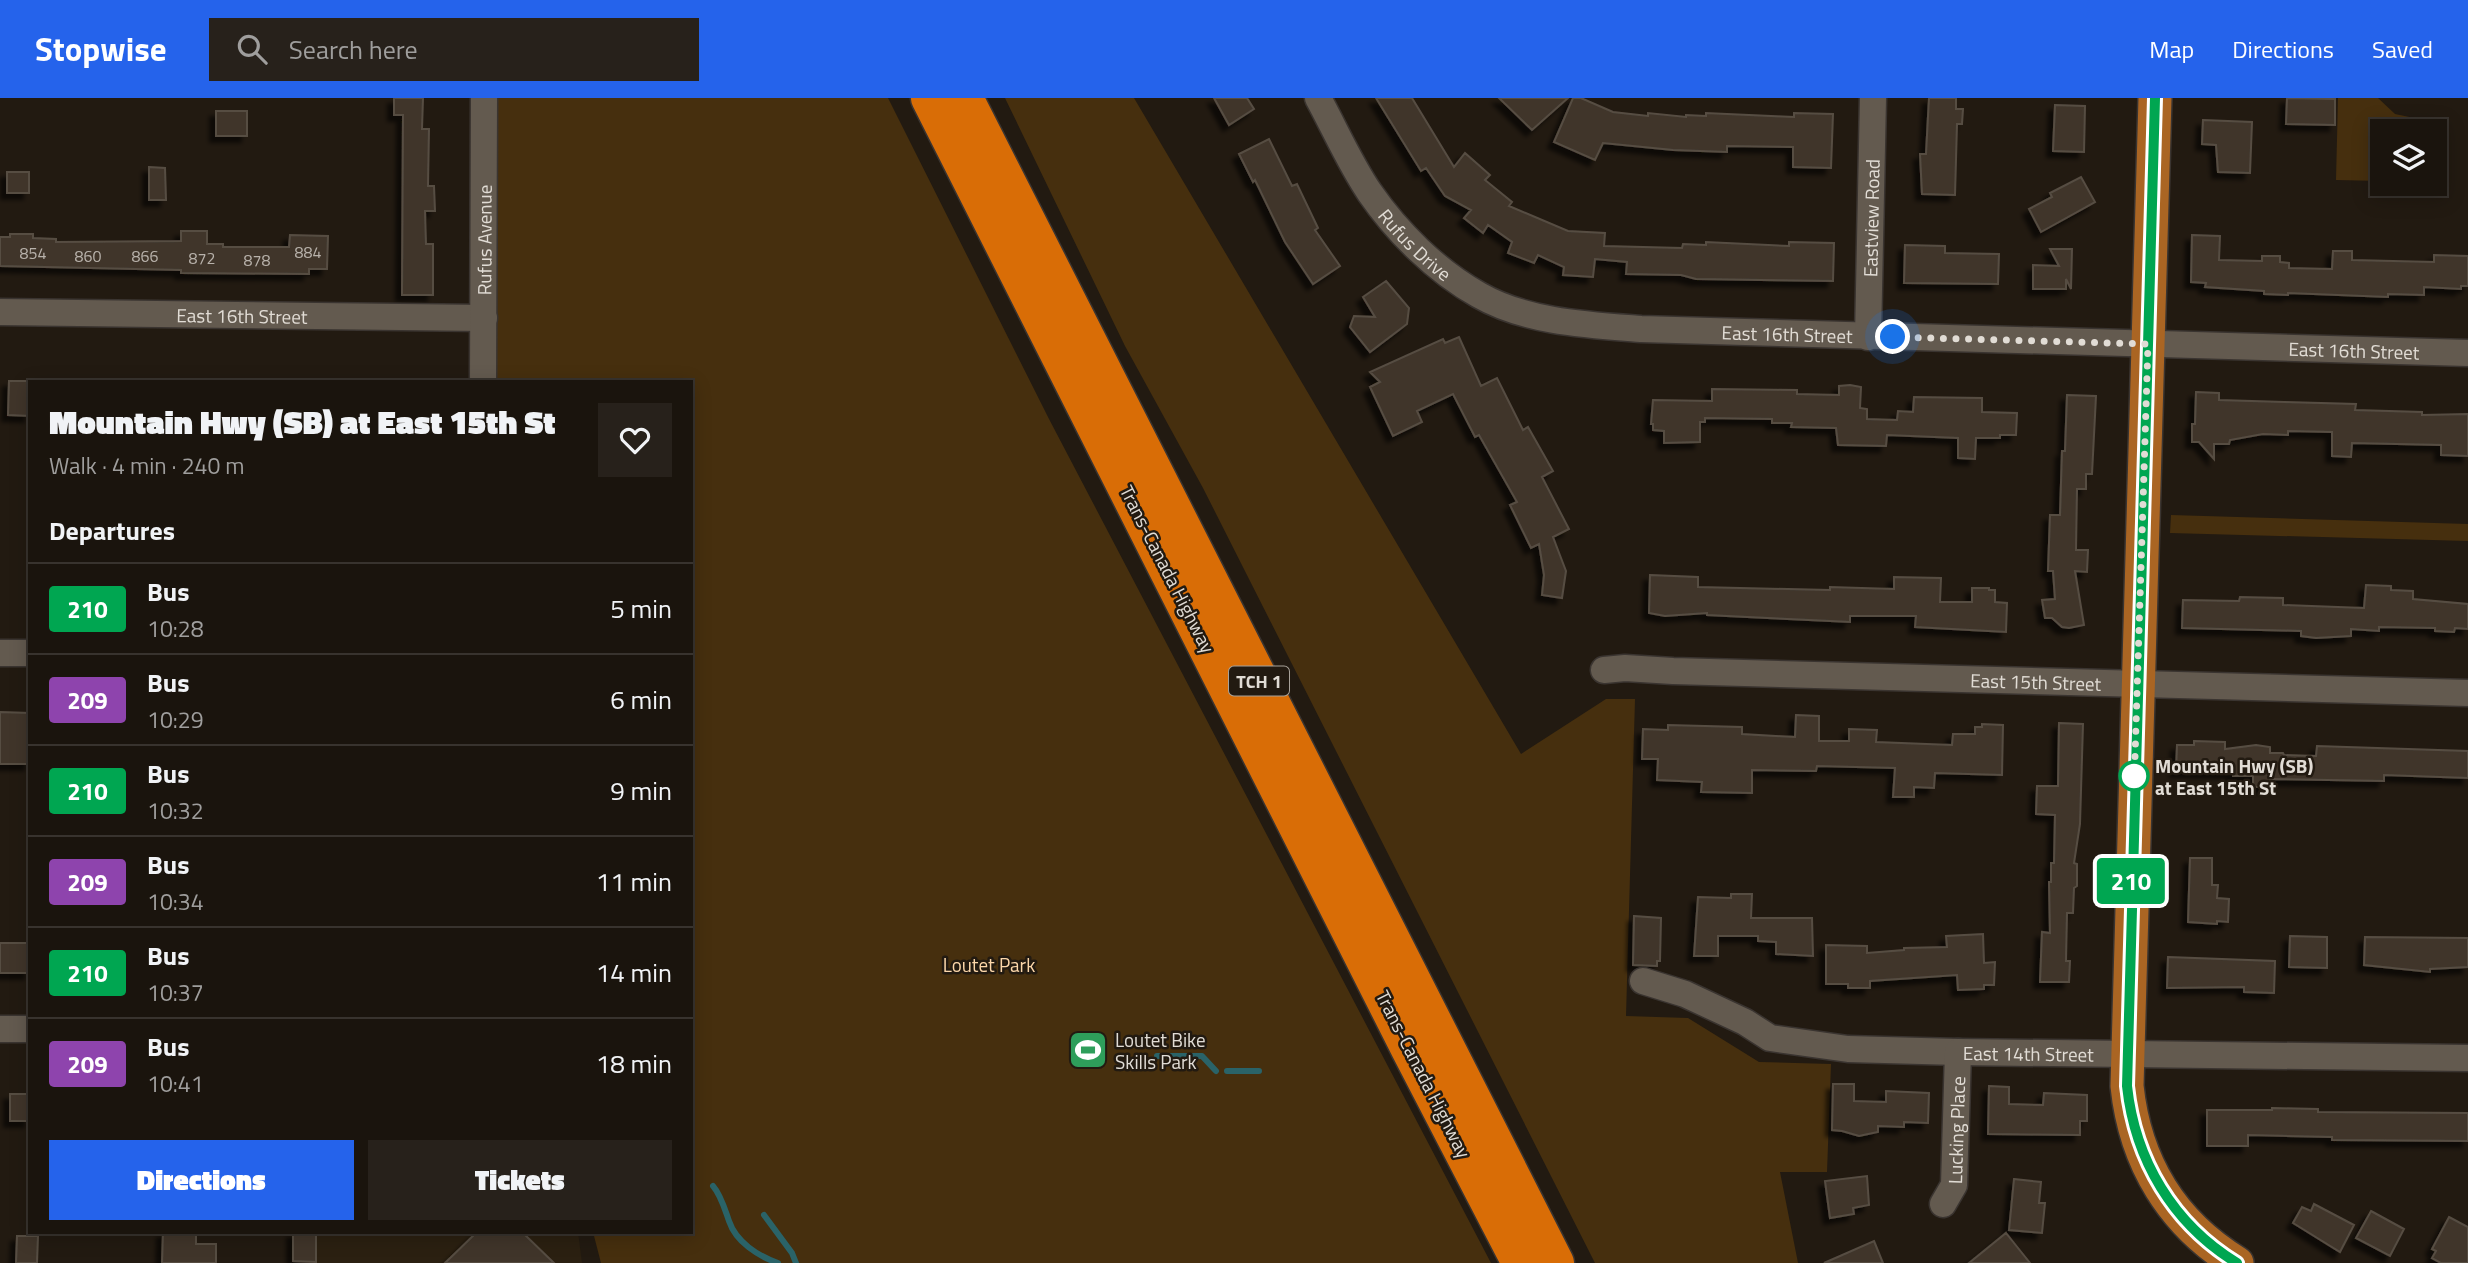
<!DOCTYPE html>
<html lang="en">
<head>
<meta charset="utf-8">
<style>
	body { margin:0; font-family:"Titillium Web",sans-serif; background:#27211b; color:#f1f3f6; height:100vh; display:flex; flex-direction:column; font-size:26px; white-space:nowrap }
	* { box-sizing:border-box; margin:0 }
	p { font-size:23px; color:#9f9e9d }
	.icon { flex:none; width:38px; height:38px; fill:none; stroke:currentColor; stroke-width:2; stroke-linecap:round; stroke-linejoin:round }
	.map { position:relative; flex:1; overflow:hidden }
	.drawer { position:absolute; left:28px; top:282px; width:665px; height:854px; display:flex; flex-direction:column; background:#1a140d; border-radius:0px; box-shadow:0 4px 18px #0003,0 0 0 2px #38332e }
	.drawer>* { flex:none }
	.badge { padding:0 14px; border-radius:5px; font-size:24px; line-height:46px }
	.controls { position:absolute; left:2370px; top:21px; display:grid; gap:14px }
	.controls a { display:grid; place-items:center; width:77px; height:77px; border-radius:0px; background:#1a140d; box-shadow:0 4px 18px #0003,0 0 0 2px #38332e; font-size:35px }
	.you { position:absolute; width:35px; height:35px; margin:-18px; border:5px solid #fff; border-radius:50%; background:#1a73e8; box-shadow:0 0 0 10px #1a73e833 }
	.map>.badge { position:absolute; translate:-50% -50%; box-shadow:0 0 0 4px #fff }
	h2 { padding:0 21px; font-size:26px; line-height:63px }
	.round { display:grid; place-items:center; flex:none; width:74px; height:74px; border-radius:0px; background:#27211b }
	.summary { display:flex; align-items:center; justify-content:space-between; height:119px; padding:0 21px }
	h1 { font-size:33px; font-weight:800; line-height:52px }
	.action { display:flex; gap:14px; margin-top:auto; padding:14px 21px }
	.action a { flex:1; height:80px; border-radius:0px; background:#2563eb; color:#fff; font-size:28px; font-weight:800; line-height:80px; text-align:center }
	.action a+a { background:#27211b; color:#f1f3f6 }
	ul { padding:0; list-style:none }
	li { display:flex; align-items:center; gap:21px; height:91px; padding:0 21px; border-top:2px solid #38332e }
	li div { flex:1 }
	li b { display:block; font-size:26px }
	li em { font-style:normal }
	li .badge { min-width:77px; font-weight:700; text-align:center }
	header { display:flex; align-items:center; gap:42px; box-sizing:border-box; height:98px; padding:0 35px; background:#2563eb; color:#fff }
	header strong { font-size:33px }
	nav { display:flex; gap:38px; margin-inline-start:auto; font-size:24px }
	.search { width:490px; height:63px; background:#27211b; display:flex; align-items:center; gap:18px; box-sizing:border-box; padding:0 24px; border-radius:0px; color:#9f9e9d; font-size:26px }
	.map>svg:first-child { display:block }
</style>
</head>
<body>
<header>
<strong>Stopwise</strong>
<div class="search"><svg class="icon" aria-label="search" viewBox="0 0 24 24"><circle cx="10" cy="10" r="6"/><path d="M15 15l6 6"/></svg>Search here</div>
<nav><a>Map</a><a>Directions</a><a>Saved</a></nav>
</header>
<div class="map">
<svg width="2468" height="1165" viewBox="0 0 2468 1165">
	<defs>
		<filter id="shadow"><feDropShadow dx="-6" dy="6" stdDeviation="2" flood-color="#0009"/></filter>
	</defs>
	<rect width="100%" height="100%" fill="#221a11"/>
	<path fill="#2b2011" d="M 292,1134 L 578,1134 L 582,1165 L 291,1165 Z"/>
	<path fill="#462f0e" d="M 481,0 L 888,0 L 1049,321 L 1491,1165 L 601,1165 L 593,1134 L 691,1134 L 691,284 L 483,283 Z
		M 1005,0 L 1134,0 L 1521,656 L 1606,601 L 1635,601 L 1626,918 L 1688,920 L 1759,964 L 1831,966 L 1827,1074 L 1780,1074 L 1798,1165 L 1595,1165 L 1203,390 L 1125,248 Z
		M 2338,0 L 2378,0 L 2395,16 L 2419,21 L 2418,33 L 2382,33 L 2382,83 L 2336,82 Z
		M 2171,417 L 2468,426 L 2468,443 L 2170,435 Z"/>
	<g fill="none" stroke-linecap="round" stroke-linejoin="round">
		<path stroke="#2a6368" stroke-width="6" d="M 1157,958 L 1202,958 L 1216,973
			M 1227,973 L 1259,973
			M 713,1088 C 721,1097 725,1112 729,1123 C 736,1144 758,1158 778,1165
			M 764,1117 L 792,1155 L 796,1165"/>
	</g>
	<path fill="#3f362c" stroke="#574d43" stroke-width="2" filter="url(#shadow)" d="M 394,0 L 423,0 L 422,31 L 429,31 L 428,88 L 434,88 L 435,113 L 425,113 L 426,146 L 433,146 L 433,197 L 402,197 L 403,17 L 394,17 Z
		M 1214,0 L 1247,0 L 1254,11 L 1229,27 Z
		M 1376,0 L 1412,0 L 1454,69 L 1465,55 L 1490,77 L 1485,82 L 1512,104 L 1509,108 L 1568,133 L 1605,135 L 1604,148 L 1682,150 L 1683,146 L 1706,147 L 1706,144 L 1789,148 L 1789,144 L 1834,145 L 1833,183 L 1696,181 L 1681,177 L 1626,176 L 1627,164 L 1595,161 L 1593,179 L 1563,177 L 1564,169 L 1538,157 L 1534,165 L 1508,155 L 1512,144 L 1488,127 L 1483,135 L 1464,120 L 1471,112 L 1445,98 L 1426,70 L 1421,73 Z
		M 1499,0 L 1568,0 L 1532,32 Z
		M 1573,0 L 1581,0 L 1613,14 L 1648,18 L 1648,15 L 1686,19 L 1686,17 L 1706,18 L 1706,15 L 1794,19 L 1794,15 L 1833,16 L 1831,70 L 1793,69 L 1793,49 L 1727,48 L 1727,54 L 1673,52 L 1603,45 L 1595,62 L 1554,44 Z
		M 1929,0 L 1956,0 L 1956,11 L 1963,11 L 1962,26 L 1957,26 L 1955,97 L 1922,96 L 1920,56 L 1926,56 Z
		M 2287,0 L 2335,1 L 2335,27 L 2286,26 Z
		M 2055,7 L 2085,8 L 2084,54 L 2053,53 Z
		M 216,13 L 247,13 L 247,38 L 216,38 Z
		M 2203,22 L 2252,24 L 2250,75 L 2218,74 L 2216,47 L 2202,46 Z
		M 1269,41 L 1292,88 L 1297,86 L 1318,130 L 1315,132 L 1340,168 L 1313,186 L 1285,144 L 1255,82 L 1253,84 L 1239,56 Z
		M 149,69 L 165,70 L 166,102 L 149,102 Z
		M 7,74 L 29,74 L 29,95 L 7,95 Z
		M 2081,79 L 2095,104 L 2041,134 L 2029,111 L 2052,99 L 2050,95 Z
		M 181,133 L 207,133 L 207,146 L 223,146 L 223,149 L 289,149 L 290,137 L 328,138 L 327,171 L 309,171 L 309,176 L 181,175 L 181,172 L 0,168 L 0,139 L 10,139 L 10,136 L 33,136 L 33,140 L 56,141 L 56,144 L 181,143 Z
		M 2192,137 L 2220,138 L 2219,162 L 2262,163 L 2262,158 L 2280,158 L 2280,164 L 2289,165 L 2289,170 L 2332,171 L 2333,153 L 2352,153 L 2352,162 L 2434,164 L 2434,157 L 2468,158 L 2468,188 L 2461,188 L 2461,191 L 2424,189 L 2424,197 L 2388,196 L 2388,199 L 2288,195 L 2288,197 L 2264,196 L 2264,193 L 2205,189 L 2206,185 L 2191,184 Z
		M 1905,147 L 1945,148 L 1945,155 L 1999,156 L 1998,186 L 1904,185 Z
		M 2050,151 L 2072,151 L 2071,191 L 2066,181 L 2066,191 L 2033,191 L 2033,167 L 2059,168 Z
		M 1386,183 L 1409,210 L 1407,226 L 1370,254 L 1350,229 L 1354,218 L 1375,219 L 1363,199 Z
		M 1459,239 L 1481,288 L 1497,280 L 1523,332 L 1528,329 L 1553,373 L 1542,379 L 1569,431 L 1553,439 L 1566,473 L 1562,500 L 1542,497 L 1544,477 L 1539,446 L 1531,450 L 1510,407 L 1517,404 L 1479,337 L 1475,339 L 1453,296 L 1417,313 L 1422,324 L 1393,338 L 1370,289 L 1380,284 L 1370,274 L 1443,241 L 1445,245 Z
		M 9,283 L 30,283 L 30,318 L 8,317 Z
		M 1850,287 L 1861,289 L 1860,310 L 1867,311 L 1867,321 L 1897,322 L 1898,313 L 1913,314 L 1914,299 L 1982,300 L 1982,314 L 2017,315 L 2016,337 L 2000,337 L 2000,340 L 1976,340 L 1975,361 L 1958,360 L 1958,340 L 1887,337 L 1886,348 L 1838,347 L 1836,330 L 1791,329 L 1792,325 L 1772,325 L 1772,321 L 1705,320 L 1705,324 L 1700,324 L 1700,344 L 1664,345 L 1664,333 L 1653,332 L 1653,326 L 1651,326 L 1653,302 L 1712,303 L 1712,291 L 1797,292 L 1797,296 L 1839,297 L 1839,288 Z
		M 2196,294 L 2219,295 L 2219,302 L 2356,306 L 2355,312 L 2422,314 L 2422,317 L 2468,316 L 2468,358 L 2441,357 L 2441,347 L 2352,345 L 2351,359 L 2332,358 L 2332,334 L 2288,333 L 2288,337 L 2263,336 L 2230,342 L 2229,346 L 2214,346 L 2214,361 L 2199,344 L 2192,344 L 2192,326 L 2195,326 Z
		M 2067,297 L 2096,298 L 2092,376 L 2086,376 L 2086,391 L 2077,391 L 2076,452 L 2088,452 L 2087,474 L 2075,473 L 2084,527 L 2069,530 L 2062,529 L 2052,520 L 2045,520 L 2042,502 L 2055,501 L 2053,473 L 2048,473 L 2050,417 L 2060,417 L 2062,353 L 2065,353 Z
		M 1650,477 L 1698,479 L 1698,489 L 1830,492 L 1830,489 L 1894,491 L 1894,479 L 1941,480 L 1940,504 L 1972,504 L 1972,490 L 1989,490 L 1989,492 L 1995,492 L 1995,504 L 2007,505 L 2006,534 L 1915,529 L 1916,518 L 1850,518 L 1850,524 L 1707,517 L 1707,515 L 1665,518 L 1649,515 Z
		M 2366,487 L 2391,488 L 2391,492 L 2413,493 L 2413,501 L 2468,506 L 2468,531 L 2455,530 L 2454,534 L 2435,533 L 2435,530 L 2379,529 L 2379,533 L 2351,531 L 2351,538 L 2316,540 L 2301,538 L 2301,533 L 2182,530 L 2183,502 L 2239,503 L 2240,499 L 2283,500 L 2283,507 L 2364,510 Z
		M 0,614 L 30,615 L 30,666 L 0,666 Z
		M 1796,617 L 1819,618 L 1819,643 L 1849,643 L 1849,631 L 1877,632 L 1876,644 L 1952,647 L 1953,636 L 1975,636 L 1975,629 L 1982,629 L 1982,626 L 2003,627 L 2002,677 L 1935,675 L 1934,690 L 1914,689 L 1914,699 L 1893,699 L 1895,670 L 1817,668 L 1816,673 L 1752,672 L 1752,695 L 1701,694 L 1702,684 L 1657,682 L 1658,661 L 1642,661 L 1643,631 L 1668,632 L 1668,627 L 1742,629 L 1742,636 L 1795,639 Z
		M 2059,625 L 2083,626 L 2080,726 L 2074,765 L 2077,766 L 2077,788 L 2074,790 L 2073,815 L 2067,815 L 2066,863 L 2070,863 L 2069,884 L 2040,884 L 2042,834 L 2050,835 L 2049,784 L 2051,784 L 2051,765 L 2054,765 L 2055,717 L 2036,716 L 2037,688 L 2058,688 Z
		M 2194,643 L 2225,644 L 2225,651 L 2256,647 L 2270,649 L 2270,655 L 2283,655 L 2284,657 L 2316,658 L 2317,648 L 2468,653 L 2468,680 L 2384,677 L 2384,683 L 2270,681 L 2270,689 L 2253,689 L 2253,678 L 2233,678 L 2233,674 L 2176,673 L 2177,647 L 2194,647 Z
		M 2190,760 L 2212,760 L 2212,787 L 2218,787 L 2217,800 L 2229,801 L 2228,824 L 2217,823 L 2217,826 L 2188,824 Z
		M 1731,796 L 1752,796 L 1751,820 L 1812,820 L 1813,858 L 1776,856 L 1776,844 L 1758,843 L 1758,838 L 1718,838 L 1718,858 L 1694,858 L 1698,799 L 1731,800 Z
		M 1634,818 L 1661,820 L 1660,863 L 1657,863 L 1657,868 L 1633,867 Z
		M 1983,836 L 1984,865 L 1995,864 L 1994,887 L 1984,887 L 1984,891 L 1958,892 L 1957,877 L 1870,883 L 1870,890 L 1848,890 L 1848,886 L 1826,886 L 1826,847 L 1867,848 L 1867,855 L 1904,852 L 1904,850 L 1947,849 L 1946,838 Z
		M 2290,838 L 2327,839 L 2327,870 L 2289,869 Z
		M 2365,839 L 2468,840 L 2468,869 L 2430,871 L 2430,874 L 2364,867 Z
		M 0,845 L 30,845 L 30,875 L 0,875 Z
		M 2168,859 L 2275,863 L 2274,895 L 2244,894 L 2244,889 L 2167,890 Z
		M 1833,986 L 1854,986 L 1854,1003 L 1886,1004 L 1886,993 L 1929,995 L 1928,1025 L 1904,1024 L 1904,1029 L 1878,1028 L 1878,1034 L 1859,1038 L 1842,1033 L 1832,1032 Z
		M 1989,988 L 2009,989 L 2009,1006 L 2043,1007 L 2044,995 L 2087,997 L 2087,1023 L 2080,1023 L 2080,1037 L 1988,1036 Z
		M 10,996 L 30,996 L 30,1023 L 10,1023 Z
		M 2272,1010 L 2318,1011 L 2318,1014 L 2468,1015 L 2468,1043 L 2332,1042 L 2332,1039 L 2248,1037 L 2248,1048 L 2207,1048 L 2207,1012 L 2272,1012 Z
		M 1867,1078 L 1869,1107 L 1853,1110 L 1854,1116 L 1830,1120 L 1825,1083 Z
		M 2014,1081 L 2041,1084 L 2039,1105 L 2045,1105 L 2042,1135 L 2009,1132 Z
		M 2314,1106 L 2354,1127 L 2340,1154 L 2293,1125 L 2302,1109 L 2311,1113 Z
		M 2371,1113 L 2404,1131 L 2390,1158 L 2356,1140 Z
		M 2449,1119 L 2468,1129 L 2468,1165 L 2441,1165 L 2432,1160 L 2436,1153 L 2432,1151 Z
		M 163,1134 L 196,1134 L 196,1146 L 216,1146 L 216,1165 L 162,1165 Z
		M 293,1134 L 316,1134 L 316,1164 L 293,1163 Z
		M 477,1134 L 522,1134 L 554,1165 L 445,1165 Z
		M 2006,1135 L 2030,1165 L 1969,1165 Z
		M 17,1138 L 38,1138 L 37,1165 L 16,1165 Z
		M 1874,1143 L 1883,1165 L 1824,1165 Z"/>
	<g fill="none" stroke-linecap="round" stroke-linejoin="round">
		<g stroke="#3a3430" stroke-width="29">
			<g id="minor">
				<path id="s1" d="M 1318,0 C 1335,31 1350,66 1370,95 C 1397,134 1436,173 1479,197 C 1526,224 1587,227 1641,231 L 2468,255"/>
				<path id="s2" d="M 0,214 L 484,220"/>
				<path id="s3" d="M 1868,239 L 1873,0"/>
				<path id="s4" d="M 483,284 L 484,0"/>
				<path d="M 0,555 L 30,555"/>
				<path id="s5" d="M 1604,572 L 1625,570 L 1673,573 L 2468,595"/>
				<path id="s6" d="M 1643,883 L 1685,896 L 1745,924 L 1770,940 L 1848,951 L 1958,954 L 2468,960"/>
				<path d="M 0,931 L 30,931"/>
				<path id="s7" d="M 1943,1106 L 1954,1087 L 1958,954"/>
			</g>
		</g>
		<g stroke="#3a3430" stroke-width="36">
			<path id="major" d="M 2155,0 L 2127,988 C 2135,1064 2172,1125 2237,1165"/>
		</g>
		<g stroke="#3a3430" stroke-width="41">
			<path id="highway" d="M 930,0 L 1410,951 L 1521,1165
				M 964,0 L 1555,1165"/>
		</g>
		<use href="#minor" stroke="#635a4f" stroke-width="26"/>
		<use href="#major" stroke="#aa6523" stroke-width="33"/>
		<use href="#highway" stroke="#d96d06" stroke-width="38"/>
	</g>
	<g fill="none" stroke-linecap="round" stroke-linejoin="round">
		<g stroke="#fff" stroke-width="16">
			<path id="line" d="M 2155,0 L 2127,988 C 2135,1062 2173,1126 2237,1165"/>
		</g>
		<use href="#line" stroke="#00a651" stroke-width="10"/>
		<path stroke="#e1dcd5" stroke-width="7" stroke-dasharray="0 12.6" d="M 1893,239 L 2148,246 L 2134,691 L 2134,678"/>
	</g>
	<defs>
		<g id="stadium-square" transform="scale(2.0125)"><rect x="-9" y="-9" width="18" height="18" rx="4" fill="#2e9e5b" stroke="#221a11"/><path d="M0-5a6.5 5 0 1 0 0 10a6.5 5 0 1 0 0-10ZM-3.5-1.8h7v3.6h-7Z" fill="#fff"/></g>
	</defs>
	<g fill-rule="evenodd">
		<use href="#stadium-square" x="1088" y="952"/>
	</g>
	<circle fill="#fff" stroke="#00a651" stroke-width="3.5" cx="2134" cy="678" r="14"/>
	<g text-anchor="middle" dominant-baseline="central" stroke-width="5" stroke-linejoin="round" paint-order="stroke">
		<g font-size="16" fill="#b8b2ab">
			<text x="308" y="154">884</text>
			<text x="33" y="155">854</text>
			<text x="88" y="158">860</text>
			<text x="145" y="158">866</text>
			<text x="202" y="160">872</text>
			<text x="257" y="162">878</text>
		</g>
		<rect fill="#221a11" stroke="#a8a29a" stroke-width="2" x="1229" y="568.5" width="60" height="29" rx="5"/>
		<g font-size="18" font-weight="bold" fill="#e1dcd5">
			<text x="1259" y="583">TCH 1</text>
		</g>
		<g font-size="19" fill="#e1dcd5" stroke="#221a11">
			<text stroke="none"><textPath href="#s3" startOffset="119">Eastview Road</textPath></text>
			<text stroke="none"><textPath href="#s4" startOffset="142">Rufus Avenue</textPath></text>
			<text stroke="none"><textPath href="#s1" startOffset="177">Rufus Drive</textPath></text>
			<text stroke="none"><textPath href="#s2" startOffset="242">East 16th Street</textPath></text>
			<text stroke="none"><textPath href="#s1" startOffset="572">East 16th Street</textPath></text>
			<text stroke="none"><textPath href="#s1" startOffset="1139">East 16th Street</textPath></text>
			<text transform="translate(1168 471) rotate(63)">Trans-Canada Highway</text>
			<text stroke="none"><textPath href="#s5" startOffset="432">East 15th Street</textPath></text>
			<text stroke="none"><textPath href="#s6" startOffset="399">East 14th Street</textPath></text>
			<text transform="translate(1424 976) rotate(63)">Trans-Canada Highway</text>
			<text stroke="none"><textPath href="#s7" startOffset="77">Lucking Place</textPath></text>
		</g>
		<g font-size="19" font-weight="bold" fill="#e1dcd5" stroke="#221a11" text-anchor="start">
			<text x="2155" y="667">Mountain Hwy (SB)<tspan x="2155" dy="22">at East 15th St</tspan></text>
		</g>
		<g font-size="19" fill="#fcd7aa" stroke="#221a11">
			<text x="989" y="866">Loutet Park</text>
		</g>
		<g font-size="19" fill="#e1dcd5" stroke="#221a11" text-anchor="start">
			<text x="1115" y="941">Loutet Bike<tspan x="1115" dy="22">Skills Park</tspan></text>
		</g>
	</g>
</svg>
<div class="controls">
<a><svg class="icon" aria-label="layers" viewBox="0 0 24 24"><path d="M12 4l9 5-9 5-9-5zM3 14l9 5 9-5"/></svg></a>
</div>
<div class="you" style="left:1893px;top:239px"></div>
<b class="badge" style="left:2131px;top:783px;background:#00a651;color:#fff">210</b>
<section class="drawer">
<div class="summary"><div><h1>Mountain Hwy (SB) at East 15th St</h1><p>Walk · 4 min · 240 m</p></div><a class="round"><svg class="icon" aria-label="heart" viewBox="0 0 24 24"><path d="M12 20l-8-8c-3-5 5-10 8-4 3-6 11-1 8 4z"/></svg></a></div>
<h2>Departures</h2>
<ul>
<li><span class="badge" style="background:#00a651;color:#fff">210</span><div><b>Bus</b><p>10:28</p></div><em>5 min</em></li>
<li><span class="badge" style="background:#8e44ad;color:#fff">209</span><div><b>Bus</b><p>10:29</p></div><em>6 min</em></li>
<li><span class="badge" style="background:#00a651;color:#fff">210</span><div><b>Bus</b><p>10:32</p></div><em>9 min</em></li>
<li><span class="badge" style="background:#8e44ad;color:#fff">209</span><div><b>Bus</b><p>10:34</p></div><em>11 min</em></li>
<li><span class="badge" style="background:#00a651;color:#fff">210</span><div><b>Bus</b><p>10:37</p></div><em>14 min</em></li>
<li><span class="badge" style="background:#8e44ad;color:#fff">209</span><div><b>Bus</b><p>10:41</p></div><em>18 min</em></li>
</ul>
<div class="action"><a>Directions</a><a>Tickets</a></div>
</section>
</div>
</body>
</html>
